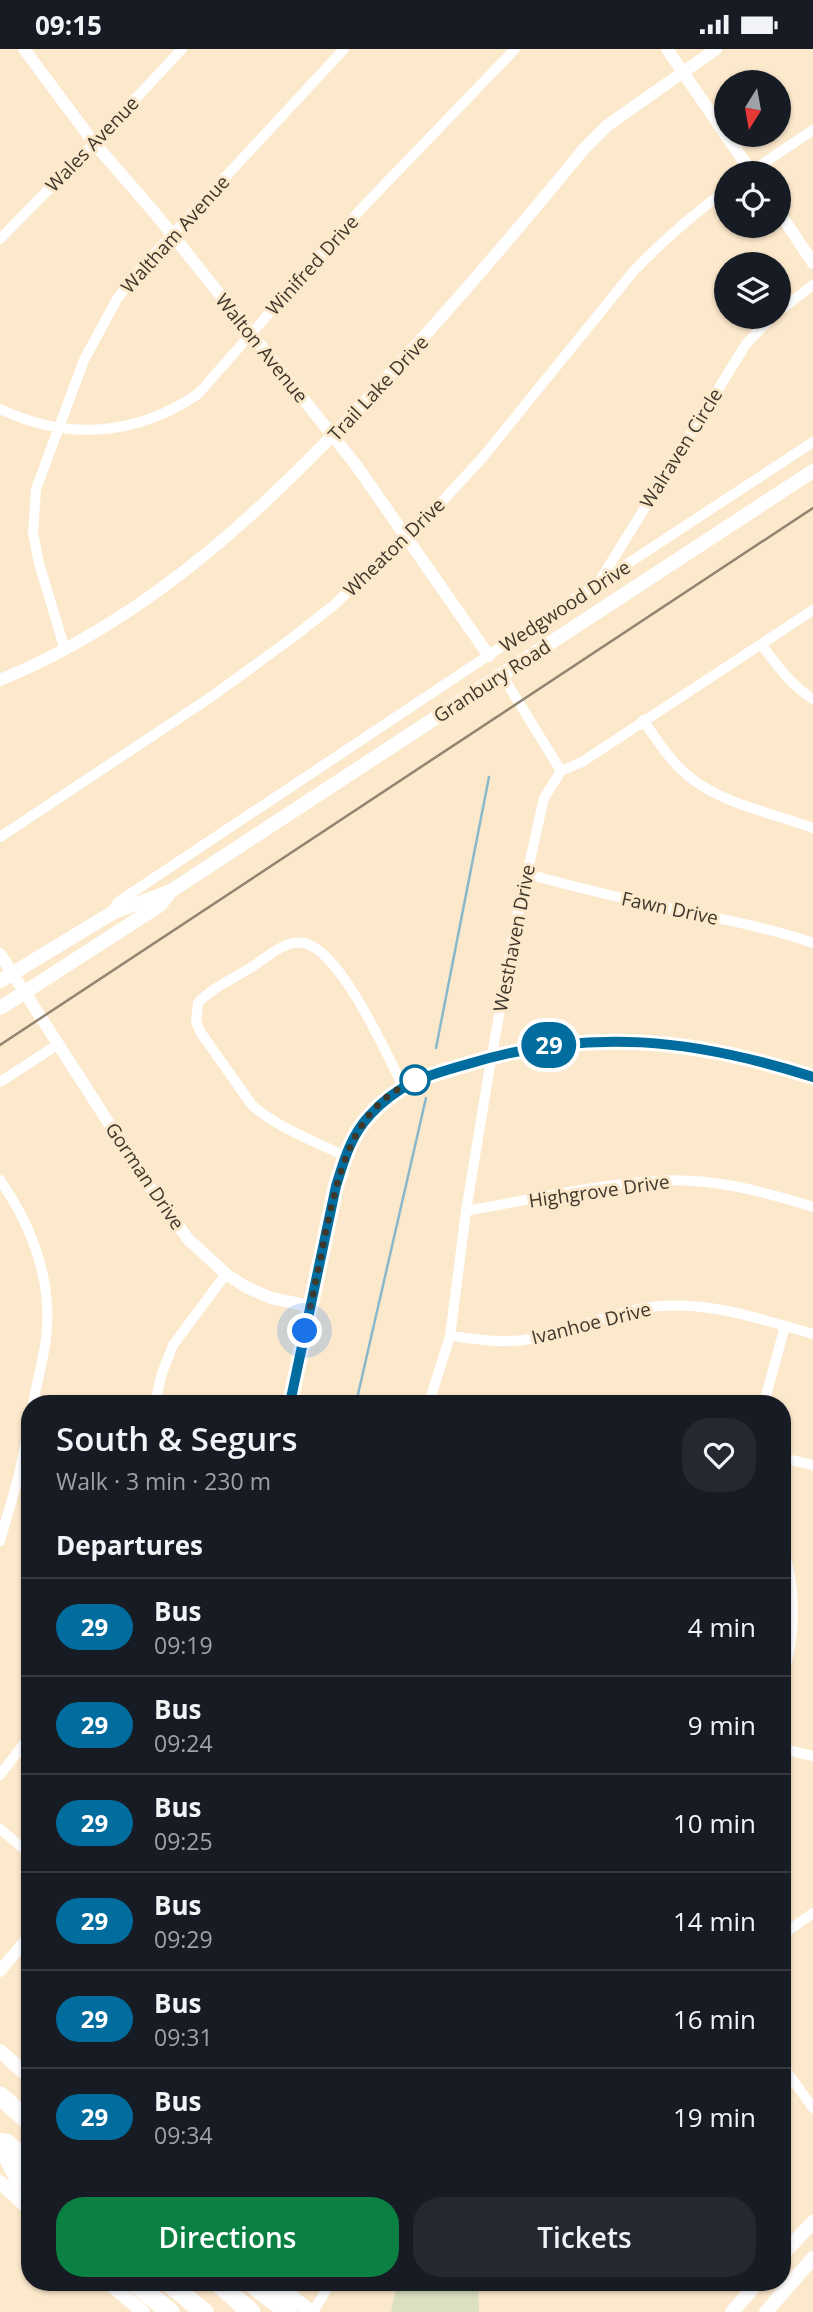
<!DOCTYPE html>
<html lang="en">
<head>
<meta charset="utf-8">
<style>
	body { margin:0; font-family:"Open Sans",sans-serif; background:#242831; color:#f1f3f6; height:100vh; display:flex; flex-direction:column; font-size:26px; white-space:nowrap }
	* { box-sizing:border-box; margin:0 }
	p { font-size:23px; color:#9ea1a6 }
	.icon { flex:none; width:38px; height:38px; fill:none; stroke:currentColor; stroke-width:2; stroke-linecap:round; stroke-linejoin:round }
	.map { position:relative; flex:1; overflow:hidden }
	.sheet { position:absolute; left:21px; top:1346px; width:770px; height:896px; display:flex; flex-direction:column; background:#171b24; border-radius:28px; box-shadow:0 2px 5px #0004 }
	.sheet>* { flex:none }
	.badge { padding:0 14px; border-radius:23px; font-size:24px; line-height:46px }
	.needle { width:46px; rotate:191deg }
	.controls { position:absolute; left:714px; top:21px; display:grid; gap:14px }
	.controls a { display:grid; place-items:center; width:77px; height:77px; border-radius:50%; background:#171b24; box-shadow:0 2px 5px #0004; font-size:35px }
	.you { position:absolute; width:35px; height:35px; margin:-18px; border:5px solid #fff; border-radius:50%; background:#1a73e8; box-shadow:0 0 0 10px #1a73e833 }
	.map>.badge { position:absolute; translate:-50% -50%; box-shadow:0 0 0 4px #fff }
	h2 { padding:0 35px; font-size:26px; line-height:63px }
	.round { display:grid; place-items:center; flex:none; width:74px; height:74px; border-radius:28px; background:#242831 }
	.head { display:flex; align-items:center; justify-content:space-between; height:119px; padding:0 35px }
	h1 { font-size:33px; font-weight:600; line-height:52px }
	.action { display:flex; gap:14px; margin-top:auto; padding:14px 35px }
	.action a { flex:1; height:80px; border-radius:28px; background:#0b8043; color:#fff; font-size:28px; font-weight:600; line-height:80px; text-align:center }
	.action a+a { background:#242831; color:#f1f3f6 }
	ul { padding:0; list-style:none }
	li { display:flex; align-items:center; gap:21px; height:98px; padding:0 35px; border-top:2px solid #363941 }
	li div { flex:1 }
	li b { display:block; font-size:26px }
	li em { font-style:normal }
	li .badge { min-width:77px; font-weight:700; text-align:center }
	.status { display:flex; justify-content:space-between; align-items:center; height:49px; padding:0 35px; background:#171b24; direction:ltr }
	.status svg { height:19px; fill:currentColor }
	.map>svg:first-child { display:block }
</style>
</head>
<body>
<div class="status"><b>09:15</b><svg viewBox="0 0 49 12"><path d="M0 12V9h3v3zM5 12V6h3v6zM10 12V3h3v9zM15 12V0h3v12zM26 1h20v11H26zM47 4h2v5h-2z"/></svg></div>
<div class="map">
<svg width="813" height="2263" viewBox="0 0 813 2263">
	<rect width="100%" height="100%" fill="#fce9cc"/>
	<path fill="#dbe0c3" d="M 397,2233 L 478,2233 L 479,2263 L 391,2263 Z"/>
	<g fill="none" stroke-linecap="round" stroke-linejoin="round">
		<path stroke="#8ab8cb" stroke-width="2.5" d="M 436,999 L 489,728
			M 356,1354 L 426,1049"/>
		<path stroke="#fff" stroke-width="10" d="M 749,124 L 813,81
			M 0,190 L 94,94 L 182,0
			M 779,262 L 813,236
			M 0,360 C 68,392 136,387 198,345 L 362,159 L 515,0
			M 599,533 L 746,295 L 772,268
			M 761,595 C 776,615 791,637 813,650
			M 65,601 L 39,514 L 33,484 L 36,440 L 84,311 L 117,250 L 141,219 L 344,0
			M 502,626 L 561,722
			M 643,671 C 657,691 672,715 692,730 C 726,756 773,764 813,779
			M 0,788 L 211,648 L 292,589 L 334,556 L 438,457 L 483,408 L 632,224 C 662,192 691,167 726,141
			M 527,825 C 575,838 624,850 673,860 C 720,870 767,878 813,894
			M 112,864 L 118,853 L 516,588 L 813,393
			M 0,1033 L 57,996
			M 345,1107 C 314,1092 278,1079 252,1056 L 201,984 L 196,972 L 198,954 C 212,939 234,929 252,918 C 266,909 286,890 304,894 C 341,902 386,1004 403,1037
			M 0,1131 C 33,1179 53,1231 46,1290 C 43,1312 37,1333 33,1354
			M 466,1162 C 528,1151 592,1136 656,1132 C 709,1128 763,1142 813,1158
			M 450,1287 C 476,1290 504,1295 530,1290 C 574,1282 615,1261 660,1257 C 714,1253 763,1271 813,1285
			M 155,1354 L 162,1324 L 173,1296 L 226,1225
			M 429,1354 L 450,1287 L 466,1162 L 489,1023 L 512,892 L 544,749 L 561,722 L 582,713 L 813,561
			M 764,1354 L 785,1277
			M 782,1409 L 813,1416
			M 0,1492 L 19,1426 L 30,1372
			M 782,1495 C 796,1536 797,1587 782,1629
			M 782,1700 L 813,1707
			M 0,1726 L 30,1687
			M 0,1780 L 30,1805
			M 782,1886 L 813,1864
			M 782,2016 L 813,2059
			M 313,2263 L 331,2233"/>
		<path stroke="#fff" stroke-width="12" d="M 24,0 L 94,94 L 154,163 L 356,416 L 489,607
			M 667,0 L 752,124
			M 779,163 L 813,214
			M 0,631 C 156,567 277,449 389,326 C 456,253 521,177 583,101 L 608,76 L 716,0
			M 0,905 L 150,1138 L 188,1190 L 226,1225 L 246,1238 L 271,1249 L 310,1257
			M 290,1354 C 301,1299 313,1244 325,1189 C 331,1158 336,1121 352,1093 C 380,1042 413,1031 466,1015 C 588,979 693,988 813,1028
			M 0,1922 L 30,1886"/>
		<path stroke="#fff" stroke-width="14" d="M 0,932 L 112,864 L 171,842
			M 0,959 L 160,856 L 171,842 L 813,422
			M 0,2002 L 30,2029
			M 0,2133 L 30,2161
			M 782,2206 L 813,2173
			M 108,2233 L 143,2263
			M 274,2233 L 311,2263
			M 732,2263 L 758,2233
			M 766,2263 L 813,2209"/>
		<path stroke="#fff" stroke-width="19" d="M 0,2047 L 30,2073
			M 0,2093 L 18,2128 L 30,2138
			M 6,2094 L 30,2115
			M 134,2233 L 170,2263
			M 168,2233 L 204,2263
			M 217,2233 L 251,2263
			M 250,2233 L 288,2263"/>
		<path stroke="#918571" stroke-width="2.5" d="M 0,996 L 813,459"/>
	</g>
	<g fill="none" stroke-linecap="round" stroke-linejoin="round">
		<g stroke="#fff" stroke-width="16">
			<path id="line" d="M 290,1354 L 336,1137 C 344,1111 351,1086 370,1066 C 399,1034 428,1026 468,1015 C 589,978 694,990 813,1028"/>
		</g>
		<use href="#line" stroke="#006d9e" stroke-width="10"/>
		<path stroke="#3f382c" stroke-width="7" stroke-dasharray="0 12.6" d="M 305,1282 C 312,1250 319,1218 325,1186 C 339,1124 351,1057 418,1030 L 415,1031"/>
	</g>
	<circle fill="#fff" stroke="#006d9e" stroke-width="3.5" cx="415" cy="1031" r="14"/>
	<g text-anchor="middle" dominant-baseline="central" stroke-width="6" stroke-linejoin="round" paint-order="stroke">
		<g font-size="19" fill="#3f382c" stroke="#fce9cc">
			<text transform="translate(92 95) rotate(-46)">Wales Avenue</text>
			<text transform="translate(175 185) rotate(-48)">Waltham Avenue</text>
			<text transform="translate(312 216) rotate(-48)">Winifred Drive</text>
			<text transform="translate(262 299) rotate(51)">Walton Avenue</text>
			<text transform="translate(378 339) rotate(-47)">Trail Lake Drive</text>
			<text transform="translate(681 399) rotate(-58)">Walraven Circle</text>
			<text transform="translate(394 498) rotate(-44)">Wheaton Drive</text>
			<text transform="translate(565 557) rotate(-33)">Wedgwood Drive</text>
			<text transform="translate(492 632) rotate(-33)">Granbury Road</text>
			<text transform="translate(670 859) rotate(12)">Fawn Drive</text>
			<text transform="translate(514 889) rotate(-79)">Westhaven Drive</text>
			<text transform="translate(145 1127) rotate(56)">Gorman Drive</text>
			<text transform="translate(599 1142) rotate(-8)">Highgrove Drive</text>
			<text transform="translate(591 1274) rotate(-14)">Ivanhoe Drive</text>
		</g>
	</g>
</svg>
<div class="controls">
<a><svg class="needle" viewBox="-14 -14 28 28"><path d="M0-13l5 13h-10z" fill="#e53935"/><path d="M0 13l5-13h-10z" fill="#9ea1a6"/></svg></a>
<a><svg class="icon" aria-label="locate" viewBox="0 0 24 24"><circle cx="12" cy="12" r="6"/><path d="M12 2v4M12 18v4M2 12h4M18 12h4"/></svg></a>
<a><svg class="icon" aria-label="layers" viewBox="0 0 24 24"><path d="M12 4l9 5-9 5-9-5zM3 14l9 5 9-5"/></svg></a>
</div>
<div class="you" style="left:305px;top:1282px"></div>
<b class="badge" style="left:549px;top:996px;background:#006d9e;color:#fff">29</b>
<section class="sheet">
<div class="head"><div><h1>South &amp; Segurs</h1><p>Walk · 3 min · 230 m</p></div><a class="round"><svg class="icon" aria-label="heart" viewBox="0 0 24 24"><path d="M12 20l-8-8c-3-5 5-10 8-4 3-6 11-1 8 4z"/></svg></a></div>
<h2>Departures</h2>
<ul>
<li><span class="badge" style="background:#006d9e;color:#fff">29</span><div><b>Bus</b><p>09:19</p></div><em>4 min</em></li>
<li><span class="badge" style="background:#006d9e;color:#fff">29</span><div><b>Bus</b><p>09:24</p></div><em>9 min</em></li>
<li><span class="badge" style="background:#006d9e;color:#fff">29</span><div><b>Bus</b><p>09:25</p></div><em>10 min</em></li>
<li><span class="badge" style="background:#006d9e;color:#fff">29</span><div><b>Bus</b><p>09:29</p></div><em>14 min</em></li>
<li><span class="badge" style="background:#006d9e;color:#fff">29</span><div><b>Bus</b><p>09:31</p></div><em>16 min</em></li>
<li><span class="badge" style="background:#006d9e;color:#fff">29</span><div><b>Bus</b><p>09:34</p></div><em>19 min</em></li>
</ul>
<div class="action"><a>Directions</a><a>Tickets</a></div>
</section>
</div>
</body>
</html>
